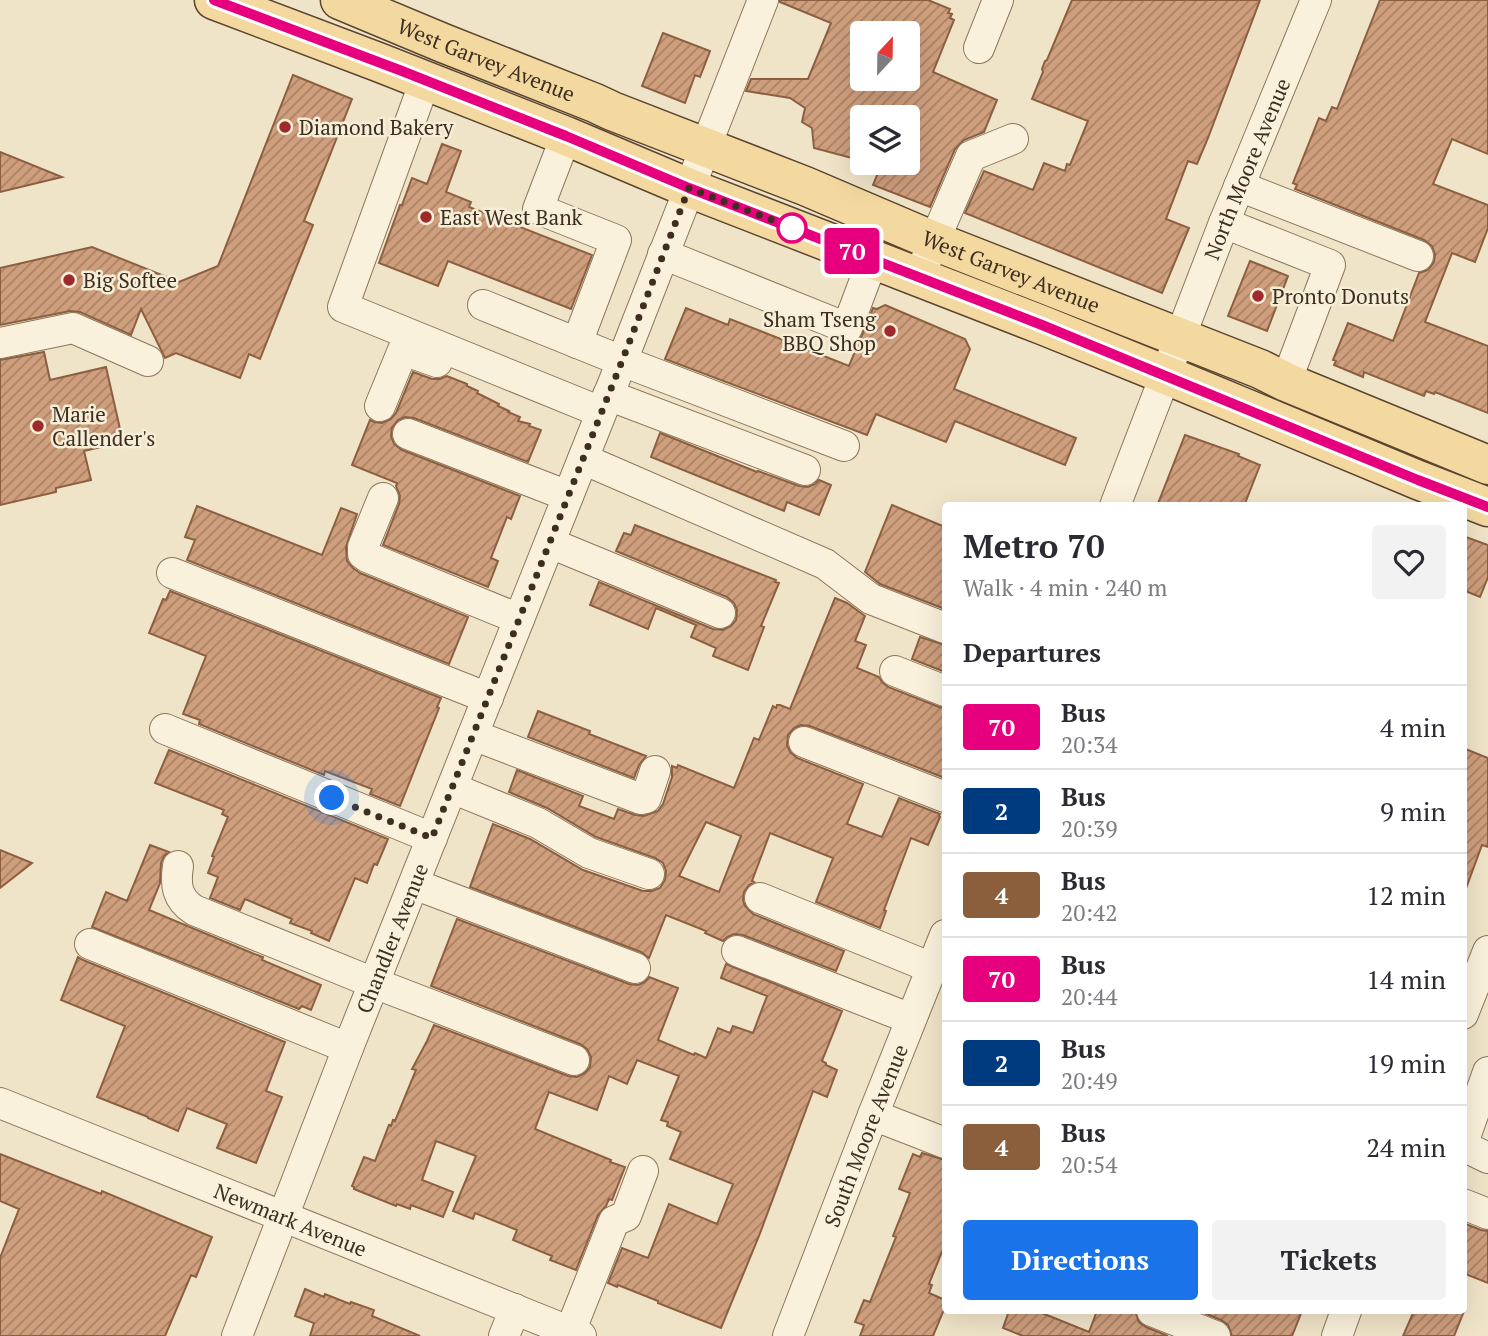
<!DOCTYPE html>
<html lang="en">
<head>
<meta charset="utf-8">
<style>
	body { margin:0; font-family:"PT Serif",serif; background:#f2f2f3; color:#2b2b33; height:100vh; display:flex; flex-direction:column; font-size:26px; white-space:nowrap }
	* { box-sizing:border-box; margin:0 }
	p { font-size:23px; color:#7c7c81 }
	.icon { flex:none; width:38px; height:38px; fill:none; stroke:currentColor; stroke-width:2; stroke-linecap:round; stroke-linejoin:round }
	.map { position:relative; flex:1; overflow:hidden }
	.details { position:absolute; left:942px; top:502px; width:525px; height:812px; display:flex; flex-direction:column; background:#fff; border-radius:7px; box-shadow:0 7px 28px #0002 }
	.details>* { flex:none }
	.badge { padding:0 14px; border-radius:5px; font-size:24px; line-height:46px }
	.needle { width:46px; rotate:22deg }
	.controls { position:absolute; left:850px; top:21px; display:grid; gap:14px }
	.controls a { display:grid; place-items:center; width:70px; height:70px; border-radius:7px; background:#fff; box-shadow:0 7px 28px #0002; font-size:35px }
	.you { position:absolute; width:35px; height:35px; margin:-18px; border:5px solid #fff; border-radius:50%; background:#1a73e8; box-shadow:0 0 0 10px #1a73e833 }
	.map>.badge { position:absolute; translate:-50% -50%; box-shadow:0 0 0 4px #fff }
	h2 { padding:0 21px; font-size:26px; line-height:63px }
	.round { display:grid; place-items:center; flex:none; width:74px; height:74px; border-radius:7px; background:#f2f2f3 }
	.head { display:flex; align-items:center; justify-content:space-between; height:119px; padding:0 21px }
	h1 { font-size:33px; font-weight:700; line-height:52px }
	.cta { display:flex; gap:14px; margin-top:auto; padding:14px 21px }
	.cta a { flex:1; height:80px; border-radius:7px; background:#1a73e8; color:#fff; font-size:28px; font-weight:700; line-height:80px; text-align:center }
	.cta a+a { background:#f2f2f3; color:#2b2b33 }
	ul { padding:0; list-style:none }
	li { display:flex; align-items:center; gap:21px; height:84px; padding:0 21px; border-top:2px solid #e1e1e2 }
	li div { flex:1 }
	li b { display:block; font-size:26px }
	li em { font-style:normal }
	li .badge { min-width:77px; font-weight:700; text-align:center }
	.map>svg:first-child { display:block }
</style>
</head>
<body>
<div class="map">
<svg width="1488" height="1336" viewBox="0 0 1488 1336">
	<defs>
		<pattern id="building-hatch" width="6" height="6" patternUnits="userSpaceOnUse" patternTransform="scale(1.75)"><rect width="6" height="6" fill="#cf9f7d"/><path d="M-1 1l2-2M0 6l6-6M5 7l2-2" fill="none" stroke="#a98266"/></pattern>
	</defs>
	<rect width="100%" height="100%" fill="#f0e4c8"/>
	<path fill="url(#building-hatch)" stroke="#8d5f41" stroke-width="2" fill-rule="evenodd" d="M 780,0 L 928,0 L 950,9 L 948,13 L 952,14 L 950,18 L 954,20 L 933,72 L 997,100 L 984,132 L 964,140 L 955,149 L 930,207 L 873,185 L 882,163 L 908,163 L 908,117 L 863,117 L 863,161 L 814,148 L 812,128 L 802,122 L 805,108 L 790,98 L 746,91 L 751,79 L 808,79 L 831,23 L 780,2 ZM 863,33 L 908,33 L 908,79 L 863,79 Z
		M 1072,0 L 1260,0 L 1208,138 L 1197,164 L 1188,161 L 1166,219 L 1189,228 L 1162,293 L 965,213 L 984,171 L 1033,190 L 1044,163 L 1065,171 L 1067,164 L 1070,165 L 1088,121 L 1032,99 L 1043,72 L 1042,69 L 1045,61 L 1047,60 Z
		M 1380,0 L 1488,0 L 1488,154 L 1452,139 L 1433,184 L 1488,205 L 1488,228 L 1475,262 L 1452,253 L 1425,322 L 1488,346 L 1488,413 L 1435,392 L 1434,394 L 1426,391 L 1424,396 L 1364,372 L 1363,377 L 1334,365 L 1336,361 L 1333,360 L 1348,323 L 1393,341 L 1419,273 L 1428,270 L 1434,262 L 1435,254 L 1432,246 L 1424,240 L 1295,189 L 1297,185 L 1293,183 L 1319,118 L 1326,121 L 1332,107 L 1337,109 Z
		M 663,33 L 710,51 L 700,77 L 695,75 L 685,103 L 642,86 Z
		M 293,75 L 352,99 L 304,221 L 313,225 L 260,359 L 249,354 L 240,378 L 176,353 L 165,358 L 141,309 L 131,335 L 80,312 L 70,311 L 0,325 L 0,268 L 92,247 L 179,282 L 218,266 Z
		M 442,144 L 461,151 L 446,192 L 471,202 L 469,207 L 592,255 L 571,309 L 448,261 L 438,286 L 379,263 L 400,205 L 402,205 L 412,178 L 427,184 Z
		M 0,152 L 62,177 L 0,192 Z
		M 1250,261 L 1288,276 L 1267,331 L 1228,316 Z
		M 885,305 L 965,339 L 970,349 L 954,389 L 1076,438 L 1065,465 L 955,421 L 946,442 L 876,414 L 867,435 L 665,359 L 686,308 L 728,325 L 730,319 L 849,366 L 873,308 L 877,309 Z
		M 44,352 L 50,380 L 106,367 L 123,442 L 84,451 L 91,480 L 56,488 L 56,492 L 0,505 L 0,360 Z
		M 413,372 L 432,379 L 440,379 L 447,376 L 467,384 L 467,386 L 478,391 L 477,393 L 499,404 L 498,406 L 509,411 L 508,412 L 520,417 L 518,421 L 530,424 L 529,426 L 541,430 L 528,462 L 414,418 L 405,417 L 398,420 L 392,428 L 391,436 L 394,444 L 402,450 L 520,496 L 511,519 L 507,517 L 491,558 L 498,561 L 488,587 L 383,545 L 399,504 L 400,496 L 396,486 L 397,483 L 352,465 L 370,420 L 374,422 L 382,423 L 391,419 L 396,413 Z
		M 660,433 L 757,472 L 758,471 L 799,486 L 808,487 L 815,484 L 819,480 L 831,485 L 819,515 L 787,502 L 784,511 L 651,457 Z
		M 1185,435 L 1239,454 L 1238,456 L 1260,465 L 1244,506 L 1157,506 Z
		M 892,505 L 945,527 L 945,609 L 880,584 L 865,572 Z
		M 197,506 L 322,555 L 341,508 L 357,514 L 346,547 L 347,561 L 353,568 L 360,573 L 468,617 L 449,664 L 187,560 L 195,540 L 185,537 Z
		M 635,525 L 776,580 L 775,582 L 779,583 L 761,626 L 764,627 L 748,670 L 713,656 L 716,648 L 691,637 L 696,625 L 656,608 L 648,629 L 590,605 L 599,582 L 713,629 L 723,630 L 731,626 L 736,620 L 737,610 L 734,603 L 727,597 L 616,551 L 624,533 L 631,535 Z
		M 1463,536 L 1488,545 L 1488,577 L 1480,597 L 1463,590 Z
		M 170,591 L 441,698 L 437,707 L 439,708 L 400,806 L 370,794 L 372,789 L 325,771 L 324,775 L 199,724 L 200,720 L 183,714 L 206,656 L 149,633 L 163,599 L 166,600 Z
		M 835,598 L 847,603 L 865,616 L 855,641 L 866,645 L 857,668 L 879,677 L 882,682 L 888,687 L 939,707 L 945,708 L 945,778 L 810,726 L 801,725 L 794,728 L 788,735 L 787,745 L 790,752 L 797,758 L 863,784 L 847,824 L 882,837 L 899,798 L 940,814 L 939,816 L 940,817 L 928,845 L 911,838 L 884,910 L 886,911 L 880,928 L 816,902 L 833,858 L 770,833 L 752,881 L 754,882 L 749,885 L 744,892 L 743,900 L 745,906 L 753,914 L 844,951 L 836,971 L 743,935 L 734,934 L 727,937 L 723,941 L 705,933 L 706,931 L 666,915 L 649,958 L 641,952 L 470,887 L 493,824 L 530,839 L 583,870 L 643,891 L 652,891 L 660,888 L 665,880 L 666,871 L 663,863 L 655,858 L 596,837 L 547,808 L 509,792 L 517,770 L 583,796 L 579,806 L 614,819 L 618,809 L 635,815 L 644,816 L 658,811 L 663,804 L 672,777 L 672,766 L 677,768 L 678,765 L 734,788 L 754,738 L 759,740 L 773,706 L 776,708 L 777,705 L 780,705 L 790,709 ZM 706,822 L 741,836 L 719,892 L 679,876 Z
		M 920,637 L 945,645 L 945,672 L 912,659 Z
		M 538,711 L 590,731 L 589,734 L 646,756 L 639,765 L 634,778 L 528,737 Z
		M 1463,748 L 1488,758 L 1488,847 L 1482,845 L 1465,891 L 1463,891 Z
		M 169,750 L 388,839 L 377,865 L 374,864 L 367,883 L 355,878 L 329,941 L 311,933 L 312,931 L 290,923 L 292,919 L 245,899 L 240,910 L 210,898 L 218,877 L 208,873 L 214,857 L 212,856 L 228,817 L 222,814 L 224,810 L 155,783 Z
		M 150,845 L 169,852 L 164,856 L 161,863 L 160,883 L 149,910 L 252,953 L 263,957 L 262,960 L 321,985 L 311,1010 L 302,1006 L 299,1009 L 92,927 L 106,892 L 127,901 Z
		M 0,850 L 32,863 L 0,888 Z
		M 457,919 L 629,984 L 638,985 L 645,982 L 649,977 L 678,988 L 658,1040 L 694,1055 L 695,1053 L 706,1058 L 718,1028 L 730,1033 L 733,1026 L 753,1033 L 767,996 L 721,978 L 726,964 L 842,1011 L 822,1061 L 826,1063 L 826,1065 L 837,1070 L 827,1097 L 813,1091 L 759,1236 L 721,1328 L 658,1303 L 658,1301 L 618,1285 L 617,1287 L 608,1283 L 622,1248 L 648,1258 L 669,1204 L 717,1224 L 733,1184 L 670,1159 L 681,1132 L 667,1126 L 668,1122 L 661,1120 L 679,1076 L 637,1060 L 627,1084 L 609,1076 L 597,1110 L 549,1092 L 535,1129 L 611,1160 L 610,1162 L 625,1167 L 612,1200 L 609,1199 L 606,1206 L 598,1215 L 576,1270 L 550,1260 L 552,1256 L 513,1240 L 517,1230 L 475,1213 L 473,1219 L 453,1211 L 476,1156 L 436,1141 L 422,1180 L 453,1192 L 443,1217 L 411,1205 L 410,1209 L 397,1204 L 396,1206 L 354,1189 L 354,1187 L 352,1186 L 364,1157 L 375,1161 L 389,1125 L 391,1126 L 393,1120 L 395,1121 L 416,1070 L 412,1069 L 427,1041 L 434,1025 L 568,1076 L 577,1077 L 585,1073 L 590,1067 L 591,1057 L 587,1049 L 580,1044 L 431,986 Z
		M 78,957 L 83,960 L 285,1042 L 266,1091 L 282,1097 L 256,1163 L 217,1148 L 227,1124 L 187,1108 L 178,1131 L 148,1118 L 148,1117 L 97,1097 L 125,1026 L 61,1000 Z
		M 922,1153 L 945,1160 L 945,1244 L 929,1284 L 932,1285 L 929,1293 L 945,1300 L 945,1307 L 933,1336 L 860,1336 L 864,1325 L 855,1322 L 864,1300 L 870,1302 L 896,1237 L 893,1236 L 910,1193 L 899,1189 L 913,1154 L 920,1157 Z
		M 0,1154 L 101,1194 L 102,1191 L 212,1237 L 196,1277 L 191,1275 L 165,1336 L 0,1336 L 0,1258 L 19,1209 L 0,1201 Z
		M 1463,1223 L 1481,1230 L 1488,1231 L 1488,1283 L 1463,1273 Z
		M 305,1289 L 324,1297 L 325,1294 L 350,1304 L 351,1302 L 374,1310 L 372,1316 L 420,1336 L 310,1336 L 314,1323 L 295,1316 Z
		M 1009,1311 L 1037,1311 L 1089,1332 L 1097,1311 L 1135,1311 L 1139,1322 L 1146,1327 L 1168,1336 L 1023,1336 L 1003,1328 Z
		M 1199,1311 L 1302,1311 L 1292,1336 L 1232,1336 L 1228,1325 L 1221,1320 Z
		M 1414,1311 L 1464,1311 L 1454,1336 L 1403,1336 Z"/>
	<g fill="none" stroke-linecap="round" stroke-linejoin="round">
		<g stroke="#8d765c" stroke-width="32">
			<g id="minor">
				<path d="M 979,48 L 998,0"/>
				<path d="M 425,81 L 343,307 L 601,412"/>
				<path d="M 566,136 L 538,209 L 616,240 L 577,343"/>
				<path d="M 1239,186 L 1418,256"/>
				<path d="M 1224,223 L 1330,265 L 1286,382"/>
				<path d="M 663,254 L 847,328 L 873,259"/>
				<path d="M 926,260 L 971,156 L 1013,139"/>
				<path d="M 483,305 L 622,361 L 844,446"/>
				<path d="M 0,343 L 73,328 L 148,361"/>
				<path d="M 608,395 L 805,470"/>
				<path d="M 380,406 L 403,350 L 437,362"/>
				<path d="M 408,434 L 568,496"/>
				<path d="M 583,459 L 825,564 L 871,599 L 945,628"/>
				<path d="M 383,498 L 363,547 L 363,554 L 367,557 L 519,619"/>
				<path id="s1" d="M 1115,506 L 1224,223 L 1316,0"/>
				<path d="M 550,543 L 720,613"/>
				<path d="M 172,573 L 488,698"/>
				<path d="M 895,671 L 945,691"/>
				<path d="M 165,729 L 432,838"/>
				<path d="M 473,735 L 641,799 L 646,798 L 655,771"/>
				<path d="M 804,742 L 945,797"/>
				<path d="M 452,788 L 538,823 L 589,853 L 649,874"/>
				<path d="M 178,866 C 175,885 177,899 194,910 L 374,983 L 574,1060"/>
				<path d="M 414,884 L 635,968"/>
				<path d="M 760,898 L 932,968"/>
				<path d="M 90,944 L 348,1048"/>
				<path d="M 737,951 L 911,1019"/>
				<path d="M 1463,1014 L 1488,951"/>
				<path id="s2" d="M 0,1103 L 581,1336"/>
				<path d="M 873,1115 L 945,1143"/>
				<path d="M 1463,1143 L 1488,1072"/>
				<path d="M 1463,1146 L 1488,1158"/>
				<path d="M 1463,1204 L 1488,1214"/>
				<path d="M 1152,1311 L 1215,1336"/>
				<path d="M 570,1332 L 614,1221 L 626,1216 L 643,1171"/>
				<path id="s3" d="M 237,1336 L 348,1048 L 622,361 L 763,0"/>
				<path d="M 504,1336 L 515,1309"/>
				<path id="s4" d="M 788,1336 L 873,1115 L 945,935"/>
				<path d="M 1337,1336 L 1346,1311"/>
			</g>
		</g>
		<g stroke="#5b4430" stroke-width="41">
			<g id="major">
				<path d="M 214,0 L 378,62 L 566,136 L 689,188 L 1042,325 L 1166,375 L 1418,480 L 1488,507"/>
				<path id="s5" d="M 340,0 L 443,43 L 595,103 L 612,111 L 805,186 L 934,241 L 1260,369 L 1286,382 L 1488,465"/>
			</g>
		</g>
		<use href="#minor" stroke="#faf1dc" stroke-width="30"/>
		<use href="#major" stroke="#f3d9a0" stroke-width="38"/>
	</g>
	<g fill="none" stroke-linecap="round" stroke-linejoin="round">
		<g stroke="#fff" stroke-width="16">
			<path id="line" d="M 214,0 L 402,71 L 566,136 L 689,188 L 1042,325 L 1418,480 L 1488,507"/>
		</g>
		<use href="#line" stroke="#e6007e" stroke-width="10"/>
		<path stroke="#3d2e20" stroke-width="7" stroke-dasharray="0 12.6" d="M 332,798 L 432,838 L 622,361 L 689,188 L 796,229 L 792,228"/>
	</g>
	<g fill="#9e2a2b" stroke="#f7eed8" stroke-width="2.5">
		<circle cx="285" cy="127" r="7"/>
		<circle cx="426" cy="217" r="7"/>
		<circle cx="69" cy="280" r="7"/>
		<circle cx="1258" cy="296" r="7"/>
		<circle cx="890" cy="331" r="7"/>
		<circle cx="38" cy="426" r="7"/>
	</g>
	<circle fill="#fff" stroke="#e6007e" stroke-width="3.5" cx="792" cy="228" r="14"/>
	<g text-anchor="middle" dominant-baseline="central" stroke-width="5" stroke-linejoin="round" paint-order="stroke">
		<g font-size="21" fill="#3d2e20" stroke="#f7eed8">
			<text stroke="none"><textPath href="#s5" startOffset="158">West Garvey Avenue</textPath></text>
			<text stroke="none"><textPath href="#s1" startOffset="362">North Moore Avenue</textPath></text>
			<text stroke="none"><textPath href="#s5" startOffset="724">West Garvey Avenue</textPath></text>
			<text stroke="none"><textPath href="#s3" startOffset="427">Chandler Avenue</textPath></text>
			<text stroke="none"><textPath href="#s4" startOffset="215">South Moore Avenue</textPath></text>
			<text stroke="none"><textPath href="#s2" startOffset="313">Newmark Avenue</textPath></text>
		</g>
		<g font-size="21" fill="#3d2e20" stroke="#f7eed8" text-anchor="start">
			<text x="299" y="127">Diamond Bakery</text>
			<text x="440" y="217">East West Bank</text>
			<text x="83" y="280">Big Softee</text>
			<text x="1272" y="296">Pronto Donuts</text>
			<text x="876" y="319" text-anchor="end">Sham Tseng<tspan x="876" dy="24">BBQ Shop</tspan></text>
			<text x="52" y="414">Marie<tspan x="52" dy="24">Callender's</tspan></text>
		</g>
	</g>
</svg>
<div class="controls">
<a><svg class="needle" viewBox="-14 -14 28 28"><path d="M0-13l5 13h-10z" fill="#e53935"/><path d="M0 13l5-13h-10z" fill="#7c7c81"/></svg></a>
<a><svg class="icon" aria-label="layers" viewBox="0 0 24 24"><path d="M12 4l9 5-9 5-9-5zM3 14l9 5 9-5"/></svg></a>
</div>
<div class="you" style="left:332px;top:798px"></div>
<b class="badge" style="left:852px;top:251px;background:#e6007e;color:#fff">70</b>
<section class="details">
<div class="head"><div><h1>Metro 70</h1><p>Walk · 4 min · 240 m</p></div><a class="round"><svg class="icon" aria-label="heart" viewBox="0 0 24 24"><path d="M12 20l-8-8c-3-5 5-10 8-4 3-6 11-1 8 4z"/></svg></a></div>
<h2>Departures</h2>
<ul>
<li><span class="badge" style="background:#e6007e;color:#fff">70</span><div><b>Bus</b><p>20:34</p></div><em>4 min</em></li>
<li><span class="badge" style="background:#003b80;color:#fff">2</span><div><b>Bus</b><p>20:39</p></div><em>9 min</em></li>
<li><span class="badge" style="background:#8b5e3c;color:#fff">4</span><div><b>Bus</b><p>20:42</p></div><em>12 min</em></li>
<li><span class="badge" style="background:#e6007e;color:#fff">70</span><div><b>Bus</b><p>20:44</p></div><em>14 min</em></li>
<li><span class="badge" style="background:#003b80;color:#fff">2</span><div><b>Bus</b><p>20:49</p></div><em>19 min</em></li>
<li><span class="badge" style="background:#8b5e3c;color:#fff">4</span><div><b>Bus</b><p>20:54</p></div><em>24 min</em></li>
</ul>
<div class="cta"><a>Directions</a><a>Tickets</a></div>
</section>
</div>
</body>
</html>
